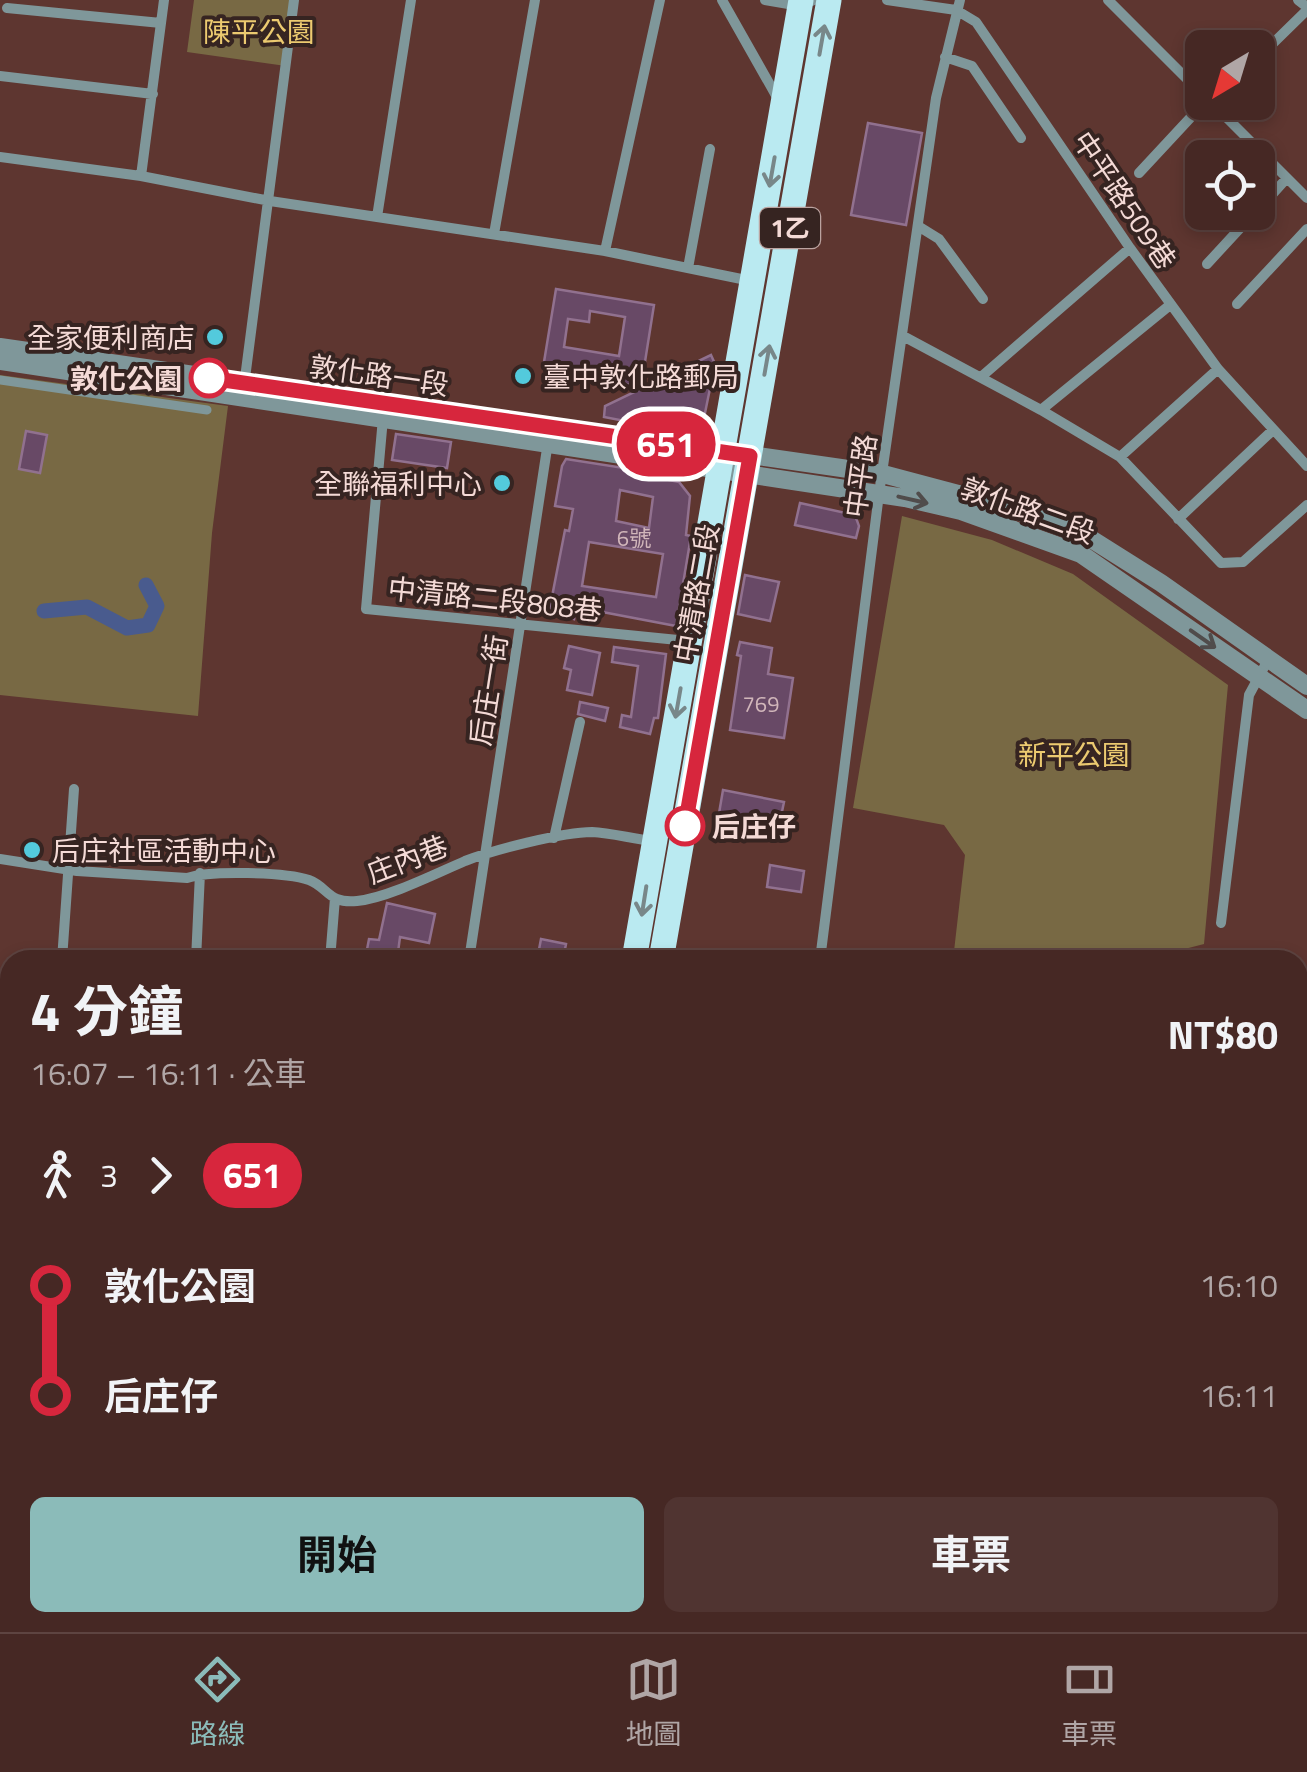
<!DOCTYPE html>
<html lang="zh-TW">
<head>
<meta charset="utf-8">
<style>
	body { margin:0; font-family:"Titillium Web","Noto Sans TC",sans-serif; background:#503431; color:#f1f3f6; height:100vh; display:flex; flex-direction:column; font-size:38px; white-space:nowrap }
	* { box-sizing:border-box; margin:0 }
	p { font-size:32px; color:#b0a6a6 }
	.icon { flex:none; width:55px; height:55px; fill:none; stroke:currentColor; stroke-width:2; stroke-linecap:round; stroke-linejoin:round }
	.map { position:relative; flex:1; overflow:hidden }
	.drawer { position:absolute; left:0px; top:950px; width:1308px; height:682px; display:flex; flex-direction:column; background:#462824; border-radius:30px 30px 0 0; box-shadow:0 5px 15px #0003,0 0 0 2px #5e4441 }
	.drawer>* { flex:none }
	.badge { padding:0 20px; border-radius:32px; font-size:35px; line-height:65px }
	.needle { width:65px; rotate:218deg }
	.tools { position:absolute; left:1185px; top:30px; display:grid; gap:20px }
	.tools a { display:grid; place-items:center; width:90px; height:90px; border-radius:15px; background:#462824; box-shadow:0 5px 15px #0003,0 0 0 2px #5e4441; font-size:50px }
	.map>.badge { position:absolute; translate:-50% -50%; box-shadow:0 0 0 5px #fff }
	.legs { display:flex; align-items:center; gap:15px; height:110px; padding:0 30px; font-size:32px }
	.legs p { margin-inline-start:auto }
	.overview { display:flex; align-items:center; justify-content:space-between; height:170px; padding:0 30px }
	h1 { font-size:55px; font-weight:700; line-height:75px }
	.button { display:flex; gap:20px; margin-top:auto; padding:20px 30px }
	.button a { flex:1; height:115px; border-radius:15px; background:#8bbbb9; color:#111; font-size:40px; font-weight:700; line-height:115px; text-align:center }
	.button a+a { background:#503431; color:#f1f3f6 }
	ul { padding:0 30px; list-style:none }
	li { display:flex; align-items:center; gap:35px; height:110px; font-size:38px }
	li i { display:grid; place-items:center; width:15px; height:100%; margin:0 12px; background:currentColor }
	li i::after { content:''; width:25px; height:25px; margin:-12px; border:8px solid; border-radius:50%; background:#462824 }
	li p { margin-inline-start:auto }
	li:first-child i { background:linear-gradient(#0000 50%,currentColor 0) }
	li:last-child i { background:linear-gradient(currentColor 50%,#0000 0) }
	.tabs { display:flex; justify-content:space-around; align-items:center; height:140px; border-top:2px solid #5e4441; background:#462824; font-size:28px; color:#b0a6a6 }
	.tabs a { display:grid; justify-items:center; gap:5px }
	.tabs .on { color:#8bbbb9 }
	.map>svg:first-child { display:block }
</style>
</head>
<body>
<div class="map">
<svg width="1307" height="1632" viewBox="0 0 1307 1632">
	<rect width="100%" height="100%" fill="#5e3630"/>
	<path fill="#786944" d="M 194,0 L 295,0 L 286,66 L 187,52 Z
		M 0,375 L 228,406 L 212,533 L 198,716 L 0,695 Z
		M 902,516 L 992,540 L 1073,574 L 1228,685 L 1204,944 L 1142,960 L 953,960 L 965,855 L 944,825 L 853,808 Z"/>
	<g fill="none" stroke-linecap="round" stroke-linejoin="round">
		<path stroke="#495b8e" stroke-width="15" d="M 44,611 L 87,607 L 127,628 L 148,625 L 157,606 L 146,585"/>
	</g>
	<path fill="#684966" stroke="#91718f" stroke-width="2.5" fill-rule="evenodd" d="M 868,123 L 922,133 L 906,225 L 851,215 Z
		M 556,289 L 654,305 L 641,387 L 543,368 ZM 590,311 L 625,317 L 619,356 L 564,347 L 568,319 L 589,322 Z
		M 711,355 L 715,364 L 705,413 L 694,427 L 677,431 L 604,417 L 605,406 Z
		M 26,431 L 47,435 L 40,473 L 19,469 Z
		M 396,434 L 451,442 L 447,468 L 392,460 Z
		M 566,459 L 624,468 L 624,471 L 679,482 L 690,496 L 686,535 L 691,536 L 676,626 L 576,607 L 574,619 L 555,613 L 550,607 L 565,530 L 569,531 L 573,509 L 555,506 L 562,466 ZM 620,490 L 653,497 L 649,528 L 616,521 ZM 589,542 L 663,554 L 656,597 L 582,586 Z
		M 800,503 L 855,515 L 859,526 L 856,538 L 795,525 Z
		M 745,575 L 779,582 L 770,621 L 738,614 Z
		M 740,642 L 772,648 L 768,674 L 793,678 L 784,738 L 730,730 L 741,656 L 737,655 Z
		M 569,646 L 600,653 L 592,695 L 567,690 L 571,670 L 564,668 Z
		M 614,647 L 666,654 L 658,718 L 654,718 L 650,734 L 620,727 L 622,715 L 631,717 L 638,666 L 612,662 Z
		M 580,702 L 608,708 L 605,721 L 578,714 Z
		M 723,790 L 784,802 L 777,836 L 717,825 Z
		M 770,865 L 804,871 L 801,892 L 767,887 Z
		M 387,903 L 435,914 L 429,943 L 400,937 L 397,960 L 365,960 L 369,939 L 379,940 Z
		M 541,939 L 566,944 L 563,960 L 537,960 Z"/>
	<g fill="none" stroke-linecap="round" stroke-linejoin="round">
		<path stroke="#7f979a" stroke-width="9" d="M 0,380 L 207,410"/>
		<path stroke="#7f979a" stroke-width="10" d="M 722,0 L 778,99
			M 765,0 L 800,6 L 814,0
			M 887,0 L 956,10 L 976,22 L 1130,248 L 1218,369 L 1307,466
			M 1108,0 L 1202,94
			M 1298,0 L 1307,7
			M 7,8 L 161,23
			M 945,57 L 972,66 L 1021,138
			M 1258,58 L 1307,10
			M 0,76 L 153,94
			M 1211,102 L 1307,198
			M 0,157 L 141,176 L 270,201 L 605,251 L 751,281
			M 1139,173 L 1205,102
			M 141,176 L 164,0
			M 1258,210 L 1287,178
			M 377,217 L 411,0
			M 918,226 L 939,239 L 983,299
			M 494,234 L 535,0
			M 605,251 L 660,0
			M 1207,264 L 1255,212
			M 688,268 L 710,149
			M 1237,304 L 1307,229
			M 903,336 L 1041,410 L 1120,457 L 1221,563 L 1243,562 L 1307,505
			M 981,377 L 1130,248
			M 244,386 L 294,0
			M 1041,410 L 1170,305
			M 383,418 L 366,609 L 688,641
			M 1120,457 L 1218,369
			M 1178,519 L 1273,430
			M 554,838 L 580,722
			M 0,859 L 77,871 L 187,878 C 209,870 286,872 309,880 C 328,887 328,904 357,901 C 387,898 435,874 465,861 C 493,850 563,832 592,832 C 612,833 633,839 653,841
			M 1221,923 L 1249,695 L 1268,660
			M 62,960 L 74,789
			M 196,960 L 200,873
			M 330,960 L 335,898
			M 469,960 L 548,442
			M 820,960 L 879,494 L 936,98 L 960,0
			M 0,1175 L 10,1176
			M 1298,1334 L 1307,1343
			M 0,1341 L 10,1342
			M 1298,1532 L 1307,1518
			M 0,1597 L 10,1584
			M 1122,1622 L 1135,1632
			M 365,1632 L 366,1622
			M 415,1632 L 417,1622
			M 871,1632 L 873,1622
			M 1228,1632 L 1234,1622"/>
		<path stroke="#7f979a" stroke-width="18" d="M 0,347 L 883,474 L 1007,507 L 1088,537 L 1161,583 L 1307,686
			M 0,361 L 905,498 L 961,511 L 1081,554 L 1307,710"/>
		<path stroke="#baeaf1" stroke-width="25" d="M 634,960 L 801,0
			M 661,960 L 829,0
			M 517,1632 L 518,1622
			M 538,1632 L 540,1622"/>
	</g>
	<defs><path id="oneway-shaft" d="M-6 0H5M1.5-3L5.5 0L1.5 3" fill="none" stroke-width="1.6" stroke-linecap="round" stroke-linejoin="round" transform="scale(2.5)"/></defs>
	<g stroke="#788789">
		<use href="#oneway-shaft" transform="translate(822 40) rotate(-80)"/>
		<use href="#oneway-shaft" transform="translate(772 172) rotate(100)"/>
		<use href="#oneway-shaft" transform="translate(767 360) rotate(-80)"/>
		<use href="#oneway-shaft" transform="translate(678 703) rotate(100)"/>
		<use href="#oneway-shaft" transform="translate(644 901) rotate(99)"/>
	</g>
	<g stroke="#504c4b">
		<use href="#oneway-shaft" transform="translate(913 500) rotate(13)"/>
		<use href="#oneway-shaft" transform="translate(1203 639) rotate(35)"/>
	</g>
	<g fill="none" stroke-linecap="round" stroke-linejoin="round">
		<g stroke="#fff" stroke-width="22">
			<path id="line-1" d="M 209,378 L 750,456 L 685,826"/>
		</g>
		<use href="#line-1" stroke="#d7263d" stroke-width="15"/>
	</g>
	<g fill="#53cadc" stroke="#362421" stroke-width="4">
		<circle cx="215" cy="337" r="10"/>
		<circle cx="523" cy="376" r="10"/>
		<circle cx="502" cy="483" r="10"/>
		<circle cx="32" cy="850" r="10"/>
	</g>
	<g fill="#fff" stroke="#d7263d" stroke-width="5">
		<circle cx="209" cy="378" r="18"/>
		<circle cx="685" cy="826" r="18"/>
	</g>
	<g text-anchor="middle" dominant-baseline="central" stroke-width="8" stroke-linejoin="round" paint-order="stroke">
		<g font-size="22" fill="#d1b6ba">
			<text x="634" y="538">6號</text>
			<text x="761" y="704">769</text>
		</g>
		<rect fill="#362421" stroke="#bba3a0" stroke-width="2.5" x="760" y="208" width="60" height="40" rx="8"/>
		<g font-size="25" font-weight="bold" fill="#f4dad6">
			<text x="790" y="228">1乙</text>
		</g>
		<g font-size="28" fill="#ecca70" stroke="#362421">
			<text x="259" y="31">陳平公園</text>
			<text x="1074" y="754">新平公園</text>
		</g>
		<g font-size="28" fill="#f4dad6" stroke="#362421">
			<text transform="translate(1125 200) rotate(56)">中平路509巷</text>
			<text transform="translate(379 375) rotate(8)">敦化路一段</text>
			<text transform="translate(860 476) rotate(-82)">中平路</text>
			<text transform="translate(1028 510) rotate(20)">敦化路二段</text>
			<text transform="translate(696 593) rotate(-80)">中清路二段</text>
			<text transform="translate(495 599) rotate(6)">中清路二段808巷</text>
			<text transform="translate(488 690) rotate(-81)">后庄一街</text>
			<text transform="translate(407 859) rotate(-21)">庄內巷</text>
		</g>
		<g font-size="28" fill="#f4dad6" stroke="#362421" text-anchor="end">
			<text x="195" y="337">全家便利商店</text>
			<text x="543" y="376" text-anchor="start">臺中敦化路郵局</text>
			<text x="482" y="483">全聯福利中心</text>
			<text x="52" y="850" text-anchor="start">后庄社區活動中心</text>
		</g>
		<g font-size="28" font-weight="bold" fill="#f4dad6" stroke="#362421" text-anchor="end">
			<text x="182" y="378">敦化公園</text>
			<text x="712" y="826" text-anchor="start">后庄仔</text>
		</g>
	</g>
</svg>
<div class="tools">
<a><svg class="needle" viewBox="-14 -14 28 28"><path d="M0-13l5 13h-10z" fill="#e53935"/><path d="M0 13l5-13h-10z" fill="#b0a6a6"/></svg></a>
<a><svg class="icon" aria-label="locate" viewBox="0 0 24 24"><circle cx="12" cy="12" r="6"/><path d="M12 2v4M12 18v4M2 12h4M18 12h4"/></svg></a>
</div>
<b class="badge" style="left:666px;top:444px;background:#d7263d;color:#fff">651</b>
<section class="drawer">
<div class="overview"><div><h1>4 分鐘</h1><p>16:07 – 16:11 · 公車</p></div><b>NT$80</b></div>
<div class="legs"><svg class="icon" aria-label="walk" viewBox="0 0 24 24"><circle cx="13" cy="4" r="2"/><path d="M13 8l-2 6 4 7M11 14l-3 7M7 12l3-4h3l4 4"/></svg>3<svg class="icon" aria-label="forward" viewBox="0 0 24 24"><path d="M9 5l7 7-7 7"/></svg><b class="badge" style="background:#d7263d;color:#fff">651</b></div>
<ul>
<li><i style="color:#d7263d"></i><b>敦化公園</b><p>16:10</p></li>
<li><i style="color:#d7263d"></i><b>后庄仔</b><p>16:11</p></li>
</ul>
<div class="button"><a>開始</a><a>車票</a></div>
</section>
</div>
<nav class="tabs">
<a class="on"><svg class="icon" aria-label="directions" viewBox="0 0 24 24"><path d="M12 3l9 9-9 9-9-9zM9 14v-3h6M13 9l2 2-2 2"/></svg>路線</a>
<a><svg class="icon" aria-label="map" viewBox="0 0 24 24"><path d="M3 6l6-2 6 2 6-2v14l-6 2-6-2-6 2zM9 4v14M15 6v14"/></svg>地圖</a>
<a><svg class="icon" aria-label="tickets" viewBox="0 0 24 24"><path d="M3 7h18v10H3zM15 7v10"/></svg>車票</a>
</nav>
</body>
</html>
